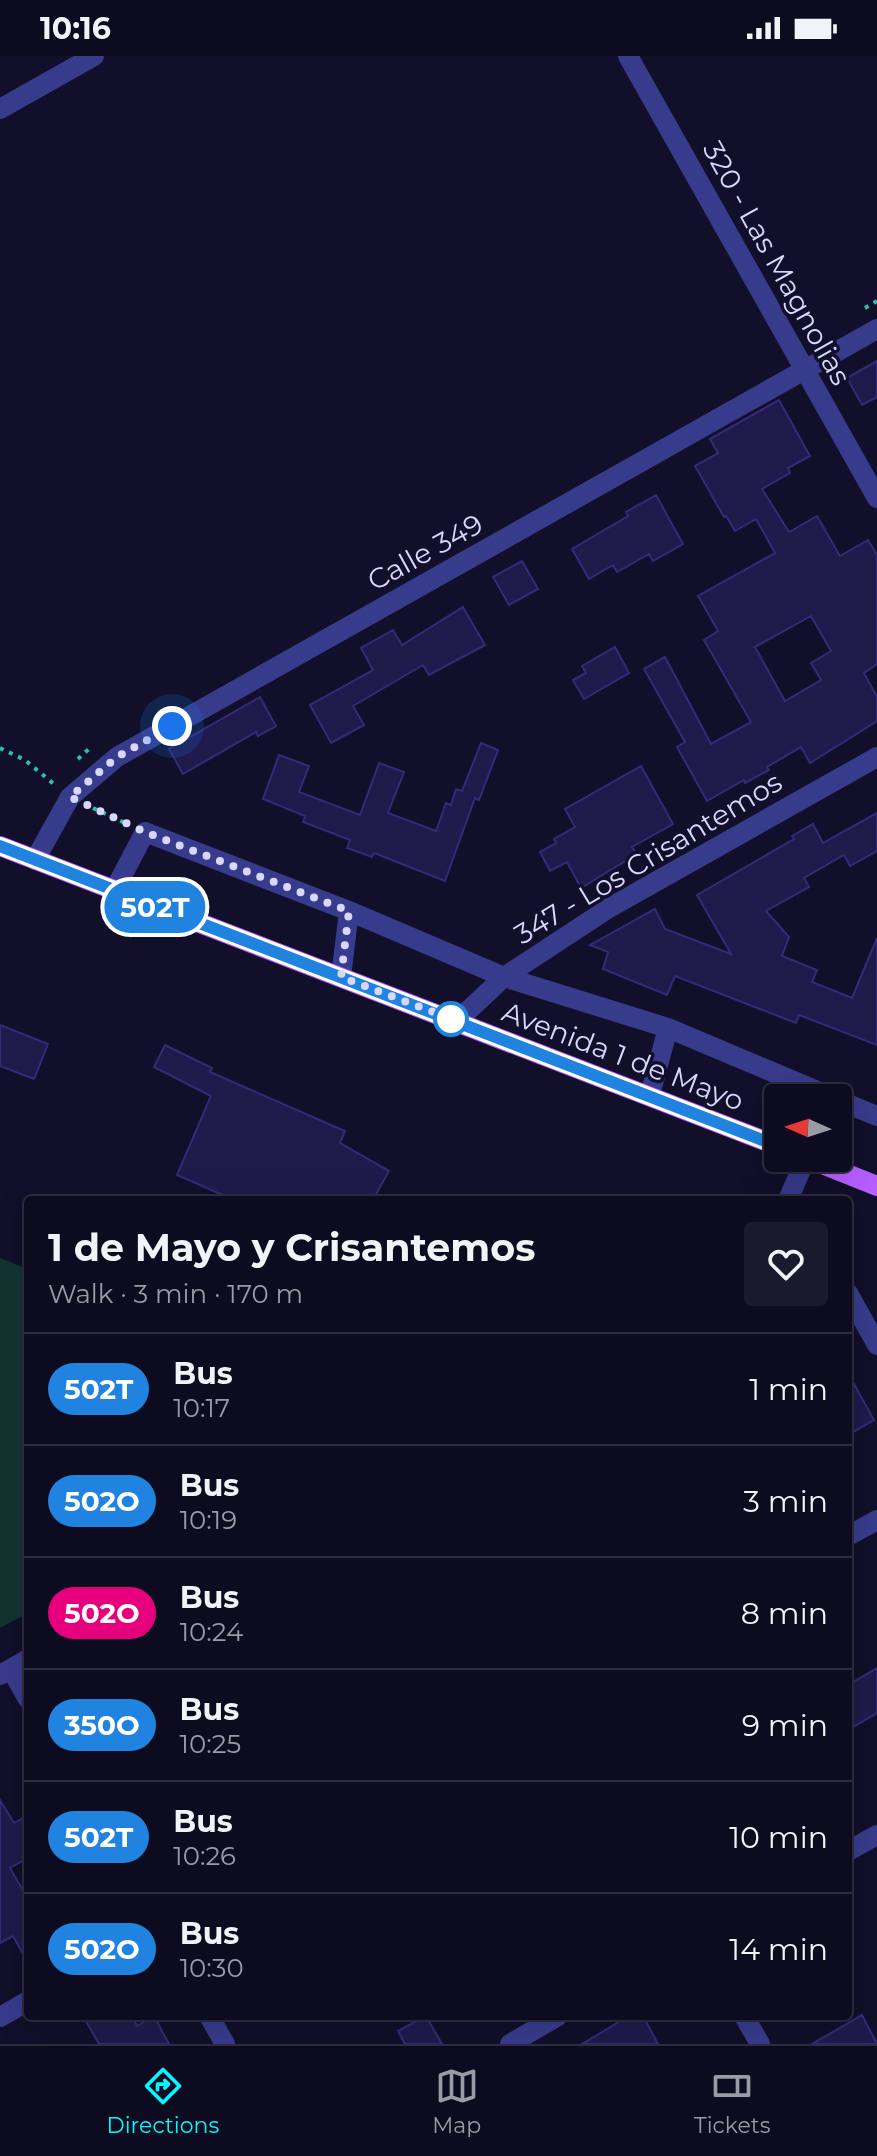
<!DOCTYPE html>
<html lang="en">
<head>
<meta charset="utf-8">
<style>
	body { margin:0; font-family:Montserrat,sans-serif; background:#1b192c; color:#f1f3f6; height:100vh; display:flex; flex-direction:column; font-size:30px; white-space:nowrap }
	* { box-sizing:border-box; margin:0 }
	p { font-size:26px; color:#9a9ba4 }
	.icon { flex:none; width:44px; height:44px; fill:none; stroke:currentColor; stroke-width:2; stroke-linecap:round; stroke-linejoin:round }
	.map { position:relative; flex:1; overflow:hidden }
	.side { position:absolute; left:24px; top:1140px; width:828px; height:824px; display:flex; flex-direction:column; background:#0d0b1f; border-radius:8px; box-shadow:0 8px 32px #0002,0 0 0 2px #2d2b3d }
	.side>* { flex:none }
	.badge { padding:0 16px; border-radius:26px; font-size:28px; line-height:52px }
	.needle { width:52px; rotate:273deg }
	.controls { position:absolute; left:764px; top:1028px; display:grid; gap:16px }
	.controls a { display:grid; place-items:center; width:88px; height:88px; border-radius:8px; background:#0d0b1f; box-shadow:0 8px 32px #0002,0 0 0 2px #2d2b3d; font-size:40px }
	.you { position:absolute; width:40px; height:40px; margin:-20px; border:6px solid #fff; border-radius:50%; background:#1a73e8; box-shadow:0 0 0 12px #1a73e833 }
	.map>.badge { position:absolute; translate:-50% -50%; box-shadow:0 0 0 4px #fff }
	.round { display:grid; place-items:center; flex:none; width:84px; height:84px; border-radius:8px; background:#1b192c }
	.overview { display:flex; align-items:center; justify-content:space-between; height:136px; padding:0 24px }
	h1 { font-size:38px; font-weight:700; line-height:60px }
	ul { padding:0; list-style:none }
	li { display:flex; align-items:center; gap:24px; height:112px; padding:0 24px; border-top:2px solid #2d2b3d }
	li div { flex:1 }
	li b { display:block; font-size:30px }
	li em { font-style:normal }
	li .badge { min-width:88px; font-weight:700; text-align:center }
	.status { display:flex; justify-content:space-between; align-items:center; height:56px; padding:0 40px; background:#0d0b1f; direction:ltr }
	.status svg { height:22px; fill:currentColor }
	.tab-bar { display:flex; justify-content:space-around; align-items:center; height:112px; border-top:2px solid #2d2b3d; background:#0d0b1f; font-size:22px; color:#9a9ba4 }
	.tab-bar a { display:grid; justify-items:center; gap:4px }
	.tab-bar .on { color:#03f9ff }
	.map>svg:first-child { display:block }
</style>
</head>
<body>
<div class="status"><b>10:16</b><svg viewBox="0 0 49 12"><path d="M0 12V9h3v3zM5 12V6h3v6zM10 12V3h3v9zM15 12V0h3v12zM26 1h20v11H26zM47 4h2v5h-2z"/></svg></div>
<div class="map">
<svg width="877" height="1988" viewBox="0 0 877 1988">
	<rect width="100%" height="100%" fill="#110f29"/>
	<path fill="#113430" d="M 0,1202 L 28,1213 L 28,1557 L 0,1572 Z"/>
	<path fill="#201a4b" stroke="#342a79" stroke-width="2" fill-rule="evenodd" d="M 877,305 L 877,341 L 862,349 L 847,322 Z
		M 779,344 L 810,400 L 788,412 L 790,417 L 762,433 L 789,476 L 817,460 L 840,500 L 868,484 L 877,499 L 877,608 L 864,617 L 877,641 L 877,665 L 810,707 L 801,691 L 767,711 L 769,714 L 745,727 L 744,724 L 707,745 L 677,691 L 685,686 L 644,613 L 665,601 L 711,688 L 751,666 L 704,584 L 718,575 L 698,540 L 775,497 L 756,463 L 735,475 L 726,460 L 724,461 L 695,410 L 718,397 L 710,383 ZM 811,560 L 831,595 L 811,607 L 821,624 L 785,645 L 755,591 Z
		M 656,439 L 683,488 L 653,505 L 649,498 L 617,516 L 613,509 L 589,523 L 572,493 L 628,460 L 626,456 Z
		M 522,505 L 538,533 L 509,549 L 493,521 Z
		M 463,551 L 485,589 L 429,619 L 423,609 L 353,650 L 364,669 L 331,687 L 310,649 L 373,614 L 361,592 L 393,574 L 402,589 Z
		M 615,591 L 629,617 L 584,643 L 573,624 L 586,617 L 582,610 Z
		M 260,641 L 276,670 L 258,680 L 256,676 L 183,718 L 169,693 Z
		M 481,687 L 498,694 L 479,744 L 475,742 L 445,825 L 374,797 L 372,801 L 347,792 L 350,784 L 303,766 L 305,760 L 263,743 L 279,699 L 309,710 L 299,736 L 360,759 L 379,707 L 404,716 L 388,757 L 436,775 L 446,747 L 451,749 L 456,733 L 462,735 Z
		M 641,710 L 673,768 L 632,791 L 637,798 L 581,832 L 567,806 L 550,815 L 540,796 L 556,787 L 554,783 L 575,771 L 565,753 Z
		M 877,757 L 877,795 L 850,810 L 844,799 L 804,822 L 809,831 L 766,855 L 789,881 L 782,900 L 817,914 L 812,926 L 852,942 L 877,882 L 877,989 L 799,959 L 796,967 L 675,920 L 667,939 L 603,913 L 608,896 L 590,889 L 655,853 L 665,873 L 731,898 L 697,839 L 794,783 L 792,780 L 813,768 L 823,787 Z
		M 0,969 L 48,988 L 34,1023 L 0,1010 Z
		M 165,989 L 212,1012 L 210,1016 L 345,1075 L 340,1087 L 389,1115 L 373,1144 L 234,1144 L 177,1119 L 211,1040 L 154,1011 Z
		M 848,1317 L 874,1364 L 848,1379 Z
		M 877,1612 L 877,1657 L 848,1674 L 848,1629 Z
		M 0,1744 L 14,1767 L 28,1759 L 28,1802 L 10,1812 L 28,1843 L 28,1907 L 13,1880 L 0,1887 Z
		M 862,1959 L 877,1988 L 812,1988 Z
		M 83,1960 L 132,1960 L 137,1970 L 154,1960 L 169,1988 L 99,1988 Z
		M 426,1960 L 442,1988 L 405,1988 L 398,1975 Z
		M 629,1960 L 643,1960 L 658,1988 L 582,1988 Z"/>
	<g fill="none" stroke-linecap="round" stroke-linejoin="round">
		<path stroke="#29c1ac" stroke-width="4" stroke-dasharray="4 6" stroke-linecap="butt" d="M 865,252 L 877,245
			M 0,692 L 25,704 L 55,729
			M 78,703 L 92,690
			M 93,752 L 125,767"/>
		<path stroke="#373b8b" stroke-width="20" d="M 628,0 L 877,442
			M 0,53 L 94,0
			M 35,804 L 70,741 L 117,701 L 877,273
			M 114,835 L 145,776 L 349,855 L 504,921 L 668,972 L 834,1042
			M 341,921 L 349,855
			M 457,965 L 504,921 L 609,852 L 877,701
			M 650,1039 L 668,972
			M 838,1044 L 877,1060
			M 788,1144 L 806,1102
			M 848,1237 L 877,1289
			M 848,1480 L 877,1464
			M 11,1613 L 28,1643
			M 0,1619 L 28,1603
			M 848,1795 L 877,1779
			M 209,1960 L 225,1988
			M 744,1960 L 760,1988
			M 0,1961 L 28,1945
			M 510,1988 L 558,1960"/>
		<path stroke="#b65eff" stroke-width="20" d="M 0,790 L 778,1090
			M 807,1102 L 877,1130"/>
	</g>
	<g fill="none" stroke-linecap="round" stroke-linejoin="round">
		<g stroke="#fff" stroke-width="18">
			<path id="line" d="M 0,790 L 778,1090"/>
		</g>
		<use href="#line" stroke="#2083df" stroke-width="12"/>
		<path stroke="#d8d7ff" stroke-width="8" stroke-dasharray="0 14.4" d="M 172,670 L 117,701 L 70,741 L 145,776 L 349,855 L 341,921 L 457,965 L 451,963"/>
	</g>
	<circle fill="#fff" stroke="#2083df" stroke-width="4" cx="451" cy="963" r="16"/>
	<g text-anchor="middle" dominant-baseline="central" stroke-width="7" stroke-linejoin="round" paint-order="stroke">
		<g font-size="28" fill="#d8d7ff" stroke="#110f29">
			<text transform="translate(777 207) rotate(61)">320 - Las Magnolias</text>
			<text transform="translate(425 496) rotate(-29)">Calle 349</text>
			<text transform="translate(648 802) rotate(-31)">347 - Los Crisantemos</text>
			<text transform="translate(623 1000) rotate(21)">Avenida 1 de Mayo</text>
		</g>
	</g>
</svg>
<div class="controls">
<a><svg class="needle" viewBox="-14 -14 28 28"><path d="M0-13l5 13h-10z" fill="#e53935"/><path d="M0 13l5-13h-10z" fill="#9a9ba4"/></svg></a>
</div>
<div class="you" style="left:172px;top:670px"></div>
<b class="badge" style="left:155px;top:851px;background:#2083df;color:#fff">502T</b>
<section class="side">
<div class="overview"><div><h1>1 de Mayo y Crisantemos</h1><p>Walk · 3 min · 170 m</p></div><a class="round"><svg class="icon" aria-label="heart" viewBox="0 0 24 24"><path d="M12 20l-8-8c-3-5 5-10 8-4 3-6 11-1 8 4z"/></svg></a></div>
<ul>
<li><span class="badge" style="background:#2083df;color:#fff">502T</span><div><b>Bus</b><p>10:17</p></div><em>1 min</em></li>
<li><span class="badge" style="background:#2083df;color:#fff">502O</span><div><b>Bus</b><p>10:19</p></div><em>3 min</em></li>
<li><span class="badge" style="background:#e6007e;color:#fff">502O</span><div><b>Bus</b><p>10:24</p></div><em>8 min</em></li>
<li><span class="badge" style="background:#2083df;color:#fff">350O</span><div><b>Bus</b><p>10:25</p></div><em>9 min</em></li>
<li><span class="badge" style="background:#2083df;color:#fff">502T</span><div><b>Bus</b><p>10:26</p></div><em>10 min</em></li>
<li><span class="badge" style="background:#2083df;color:#fff">502O</span><div><b>Bus</b><p>10:30</p></div><em>14 min</em></li>
</ul>
</section>
</div>
<nav class="tab-bar">
<a class="on"><svg class="icon" aria-label="directions" viewBox="0 0 24 24"><path d="M12 3l9 9-9 9-9-9zM9 14v-3h6M13 9l2 2-2 2"/></svg>Directions</a>
<a><svg class="icon" aria-label="map" viewBox="0 0 24 24"><path d="M3 6l6-2 6 2 6-2v14l-6 2-6-2-6 2zM9 4v14M15 6v14"/></svg>Map</a>
<a><svg class="icon" aria-label="tickets" viewBox="0 0 24 24"><path d="M3 7h18v10H3zM15 7v10"/></svg>Tickets</a>
</nav>
</body>
</html>
